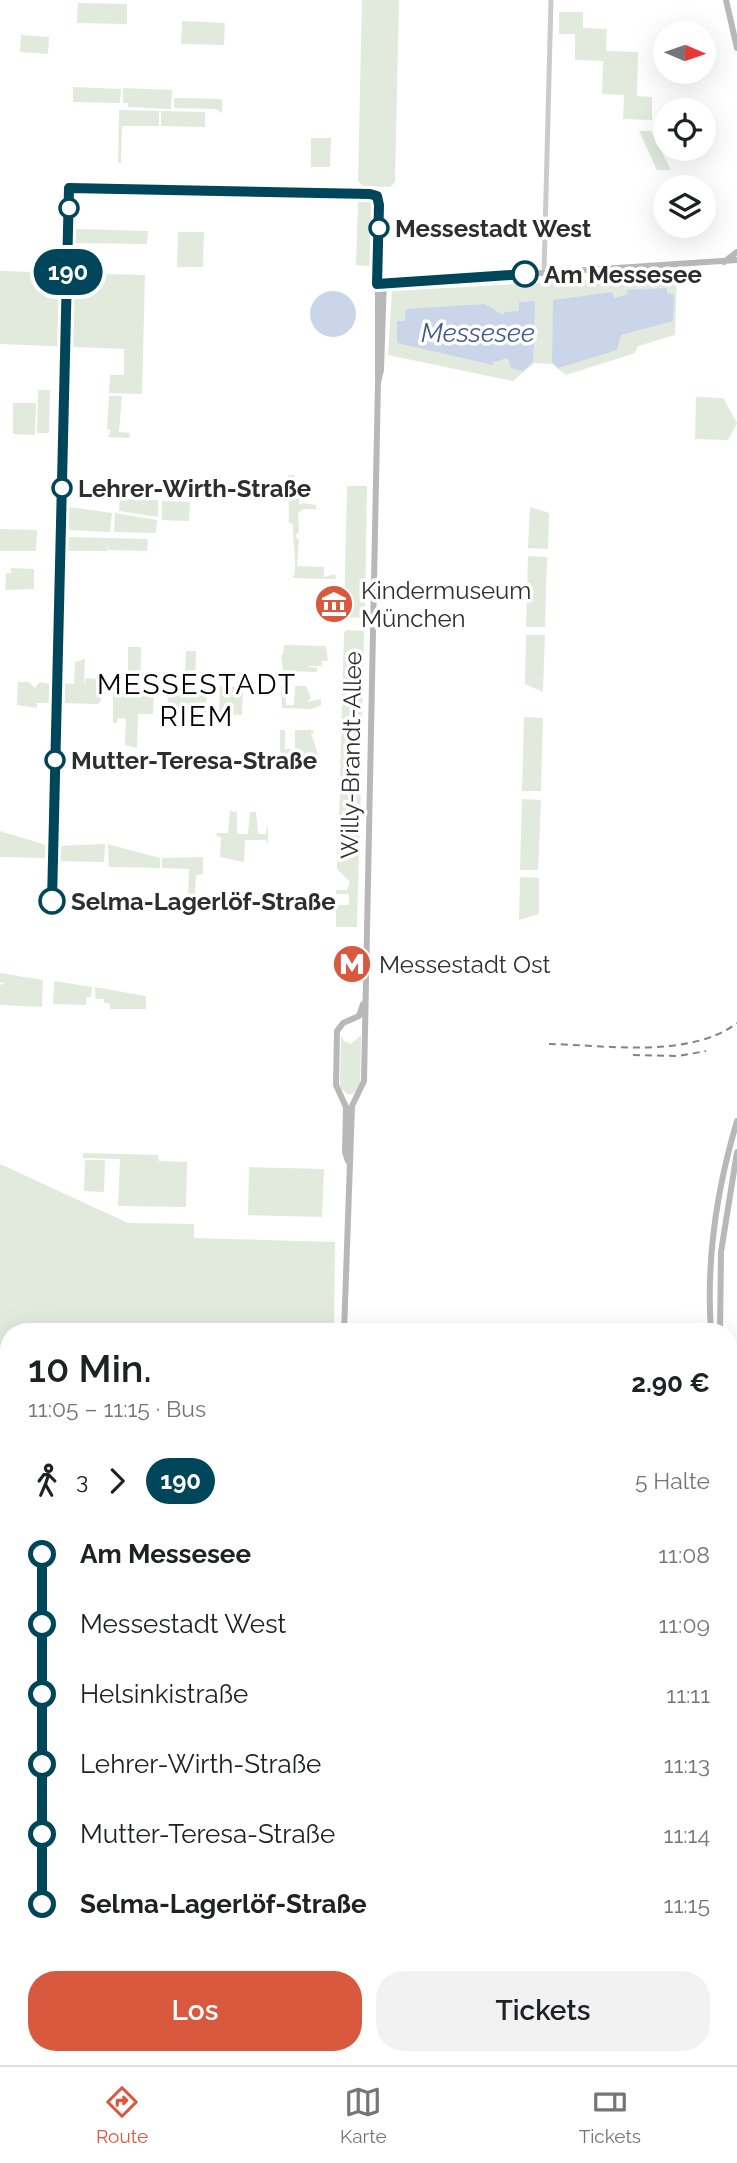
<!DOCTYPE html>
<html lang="de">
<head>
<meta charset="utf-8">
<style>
	body { margin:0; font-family:Raleway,sans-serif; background:#f2f2f2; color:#202124; height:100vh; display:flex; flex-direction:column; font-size:26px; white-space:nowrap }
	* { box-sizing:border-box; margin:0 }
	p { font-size:23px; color:#757577 }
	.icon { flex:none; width:38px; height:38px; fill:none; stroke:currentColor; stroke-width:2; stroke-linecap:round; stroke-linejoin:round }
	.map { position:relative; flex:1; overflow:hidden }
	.panel { position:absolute; left:0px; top:1323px; width:738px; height:742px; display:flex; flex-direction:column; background:#fff; border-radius:28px 28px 0 0; box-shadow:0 7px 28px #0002 }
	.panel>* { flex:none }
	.badge { padding:0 14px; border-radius:23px; font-size:24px; line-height:46px }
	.needle { width:46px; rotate:92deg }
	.buttons { position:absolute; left:653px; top:21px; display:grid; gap:14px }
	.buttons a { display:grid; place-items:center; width:63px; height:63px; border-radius:50%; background:#fff; box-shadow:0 7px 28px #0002; font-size:35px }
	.map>.badge { position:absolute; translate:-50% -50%; box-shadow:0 0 0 4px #fff }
	.legs { display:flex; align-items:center; gap:10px; height:77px; padding:0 28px; font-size:23px }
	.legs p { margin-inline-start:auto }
	.overview { display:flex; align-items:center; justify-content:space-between; height:119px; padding:0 28px }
	h1 { font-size:38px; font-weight:600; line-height:52px }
	.action { display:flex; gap:14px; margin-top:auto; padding:14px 28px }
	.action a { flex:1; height:80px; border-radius:28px; background:#d8593e; color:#fff; font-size:28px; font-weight:600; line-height:80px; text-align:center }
	.action a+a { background:#f2f2f2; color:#202124 }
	ul { padding:0 28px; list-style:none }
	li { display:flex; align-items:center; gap:24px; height:70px; font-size:26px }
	li i { display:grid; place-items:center; width:10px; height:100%; margin:0 9px; background:currentColor }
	li i::after { content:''; width:18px; height:18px; margin:-9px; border:5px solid; border-radius:50%; background:#fff }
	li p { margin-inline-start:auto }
	li:first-child i { background:linear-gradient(#0000 50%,currentColor 0) }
	li:last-child i { background:linear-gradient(currentColor 50%,#0000 0) }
	.tabs { display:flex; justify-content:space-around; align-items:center; height:98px; border-top:2px solid #e0e0e0; background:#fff; font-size:19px; color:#757577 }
	.tabs a { display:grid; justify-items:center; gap:4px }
	.tabs .current { color:#d8593e }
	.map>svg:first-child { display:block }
</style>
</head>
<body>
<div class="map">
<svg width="737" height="2065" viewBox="0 0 737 2065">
	<rect width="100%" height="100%" fill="#fff"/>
	<path fill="#e1eadd" d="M 362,0 L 399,0 L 395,182 L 390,187 L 363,186 L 358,181 Z
		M 78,3 L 127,4 L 127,24 L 77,23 Z
		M 559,12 L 583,12 L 583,28 L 607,29 L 606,51 L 638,52 L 637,96 L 652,97 L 652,120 L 623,119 L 624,95 L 602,94 L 603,61 L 575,60 L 575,34 L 559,34 Z
		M 182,21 L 225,23 L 224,45 L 181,44 Z
		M 21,35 L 49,37 L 48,54 L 20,52 Z
		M 73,87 L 121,89 L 120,103 L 73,102 Z
		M 123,88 L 172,90 L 171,109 L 128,107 L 128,103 L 123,103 Z
		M 174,98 L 222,99 L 222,113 L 216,109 L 174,108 Z
		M 119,110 L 159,111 L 159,126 L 122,126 L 121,163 L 118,163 Z
		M 161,111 L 205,112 L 205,127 L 161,126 Z
		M 639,131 L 651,131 L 671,170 L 657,170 Z
		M 311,138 L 331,138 L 330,167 L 311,167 Z
		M 358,202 L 372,202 L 370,266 L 356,265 Z
		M 75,229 L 148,231 L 147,244 L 75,243 Z
		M 178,232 L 204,232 L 203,267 L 177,267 Z
		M 0,271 L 145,275 L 142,394 L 109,393 L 110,375 L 124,375 L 124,349 L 0,344 Z
		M 677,275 L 675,335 L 638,346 L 635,353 L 566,375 L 552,364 L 534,363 L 513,381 L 388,355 L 392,291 Z
		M 38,390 L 50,390 L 49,433 L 37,433 Z
		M 109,396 L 122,396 L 119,432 L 130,433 L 129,438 L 108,437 L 111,430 L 107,429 Z
		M 696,397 L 723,398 L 737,423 L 728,440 L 695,439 Z
		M 13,403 L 36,403 L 35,435 L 13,434 Z
		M 288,475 L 295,475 L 292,481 L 299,485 L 299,505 L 303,503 L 316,505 L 316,509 L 303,509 L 298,513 L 299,531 L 295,536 L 299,540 L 297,566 L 324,567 L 324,577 L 335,574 L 336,579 L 292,578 C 299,572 292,540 293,524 L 289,523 Z
		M 347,486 L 367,486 L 365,618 L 344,617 Z
		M 120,499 L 158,500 L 158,517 L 119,511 Z
		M 162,501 L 190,502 L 189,521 L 162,520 Z
		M 69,507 L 112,513 L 110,532 L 68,530 Z
		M 530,507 L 549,513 L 548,549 L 528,548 Z
		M 115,513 L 157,520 L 156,533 L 114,532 Z
		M 0,529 L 37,530 L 36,551 L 0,551 Z
		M 68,537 L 148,539 L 147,551 L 109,550 L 106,545 L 108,551 L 68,551 Z
		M 528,556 L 547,557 L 545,627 L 526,627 Z
		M 11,568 L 34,569 L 34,589 L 5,590 L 6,573 L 11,573 Z
		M 346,630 L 364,631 L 361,779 L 340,776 L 344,634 Z
		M 526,635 L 545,635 L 543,692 L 525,684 Z
		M 284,645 L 326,646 L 328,661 L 322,661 L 322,666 L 306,666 L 317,668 L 317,672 L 283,671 L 281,655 L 283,655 Z
		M 128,647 L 141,647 L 140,689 L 154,690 L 153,714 L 138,714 L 137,748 L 125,745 L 126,719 L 118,718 L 117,723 L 113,723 L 113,689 L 127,691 L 128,672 L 131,671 L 128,670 Z
		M 186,651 L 196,651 L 195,693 L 207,694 L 206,715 L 167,714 L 168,695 L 184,696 Z
		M 85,659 L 84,685 L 86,678 L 98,679 L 101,701 L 98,704 L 61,703 L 61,683 L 74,684 L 75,662 Z
		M 18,682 L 29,682 L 35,688 L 40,682 L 50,684 L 50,703 L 37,703 L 37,708 L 17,705 Z
		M 220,686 L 243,687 L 242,715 L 219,714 Z
		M 281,686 L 286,686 L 286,705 L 294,705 L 295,686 L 306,686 L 311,698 L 307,702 L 321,699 L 321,705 L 312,709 L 282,708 Z
		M 524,717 L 543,718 L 541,791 L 522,791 Z
		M 280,730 L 285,730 L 285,749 L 295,749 L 295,730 L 313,730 L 314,734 L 311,733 L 318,755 L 280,754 Z
		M 344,783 L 361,784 L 357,927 L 336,927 L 336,905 L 349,905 L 349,894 L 336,894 L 336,890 L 347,890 L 350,882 L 337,869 L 340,789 Z
		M 522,799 L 541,800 L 538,870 L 520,870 Z
		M 230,811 L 237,812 L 237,834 L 248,834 L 250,812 L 256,812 L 258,834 L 265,834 L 268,826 L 268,844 L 266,840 L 245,840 L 244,862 L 220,857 L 221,837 L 216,836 L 217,833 L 228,833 Z
		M 0,831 L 46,845 L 45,858 L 0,857 Z
		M 105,844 L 104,862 L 57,861 L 57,846 Z
		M 108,844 L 160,858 L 160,868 L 109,867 Z
		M 203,857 L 203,874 L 196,875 L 195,895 L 202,898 L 188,897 L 189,869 L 162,868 L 162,858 Z
		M 520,877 L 539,878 L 539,914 L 519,920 Z
		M 0,973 L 43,980 L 42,1007 L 0,1005 L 0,985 L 5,983 L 0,982 Z
		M 54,981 L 92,987 L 91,997 L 86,997 L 86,1005 L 53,1004 Z
		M 95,987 L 146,996 L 146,1009 L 110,1009 L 110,1004 L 103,1002 L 105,999 L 96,999 L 96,1005 Z
		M 341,1035 L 344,1041 L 351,1044 L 361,1035 L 360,1086 L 353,1094 L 347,1094 L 340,1087 Z
		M 83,1153 L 158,1155 L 159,1161 L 187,1162 L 186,1207 L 118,1206 L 120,1159 L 83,1158 Z
		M 85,1160 L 105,1160 L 104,1192 L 84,1191 Z
		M 0,1164 L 128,1223 L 194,1224 L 194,1238 L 335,1242 L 334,1332 L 9,1332 L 9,1463 L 0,1473 Z
		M 249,1167 L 324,1169 L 322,1217 L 248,1215 Z
		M 737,1558 L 737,1911 L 730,1916 L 730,1562 Z"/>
	<path fill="#cbd5e9" d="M 667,288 L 667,293 L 674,295 L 673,321 L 621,335 L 617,350 L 558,368 L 552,362 L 553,300 L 612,292 L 614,298 L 628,294 L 627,290 Z
		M310 314a23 23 0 1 1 46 0a23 23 0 1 1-46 0Z
		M 535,301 L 533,362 L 523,371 L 511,368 L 508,358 L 493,362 L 493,365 L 397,343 L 397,321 L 405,321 L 406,309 L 485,304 L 503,315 L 505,312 L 519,311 L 519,302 Z"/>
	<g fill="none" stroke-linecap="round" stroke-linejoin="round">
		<path stroke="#cbcbcb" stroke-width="5" d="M 544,272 L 551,0
			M 0,1659 L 9,1659
			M 82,2065 L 82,2056"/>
		<path stroke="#b8b8b8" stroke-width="6" d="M 726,0 L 737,48
			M 724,262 L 737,252
			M 377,284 L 737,260
			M 378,380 L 378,278 L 407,280
			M 348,1161 L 345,1152 L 346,1107 L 336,1085 L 337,1031 L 343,1023 L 359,1016 L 363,1004
			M 344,1332 L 352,1106 L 364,1081 L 378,382 L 381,370 L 384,278
			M 711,1332 C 706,1261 717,1188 737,1121
			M 720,1332 L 721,1252 L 737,1152
			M 730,1396 L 737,1419
			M 730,1422 L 737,1440
			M 730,1549 L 737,1544"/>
		<path stroke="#838383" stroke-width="2" stroke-dasharray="7 5" stroke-linecap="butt" d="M 549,1044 C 605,1045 690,1059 737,1023
			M 633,1055 L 678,1056 L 706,1051"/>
	</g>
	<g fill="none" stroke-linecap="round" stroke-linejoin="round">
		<g stroke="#fff" stroke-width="16">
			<path id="line-1" d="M 52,901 L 69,188 L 370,194 L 377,196 L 379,205 L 377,284 L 525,274"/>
		</g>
		<use href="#line-1" stroke="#00465a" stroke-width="10"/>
	</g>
	<defs>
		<g id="museum-disc" transform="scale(2.0125)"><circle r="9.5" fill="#d8593e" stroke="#fff"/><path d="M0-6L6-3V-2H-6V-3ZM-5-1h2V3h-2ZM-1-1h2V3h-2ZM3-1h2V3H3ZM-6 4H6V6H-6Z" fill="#fff"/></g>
		<g id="metro-disc" transform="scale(2.0125)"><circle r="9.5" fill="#d8593e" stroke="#fff"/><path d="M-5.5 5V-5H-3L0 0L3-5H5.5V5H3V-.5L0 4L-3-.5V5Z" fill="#fff"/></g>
	</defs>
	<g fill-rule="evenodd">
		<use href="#museum-disc" x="334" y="604"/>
		<use href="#metro-disc" x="352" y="964"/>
	</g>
	<g fill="#fff" stroke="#00465a" stroke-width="3.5">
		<circle cx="69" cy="208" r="9"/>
		<circle cx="379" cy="228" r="9"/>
		<circle cx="525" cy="274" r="12"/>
		<circle cx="62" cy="488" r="9"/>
		<circle cx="55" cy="760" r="9"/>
		<circle cx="52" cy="901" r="12"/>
	</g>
	<g text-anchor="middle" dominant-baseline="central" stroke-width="7" stroke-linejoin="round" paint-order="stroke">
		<g font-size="24" font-weight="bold" fill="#2e2e2e" stroke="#fff" text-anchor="start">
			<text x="395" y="228">Messestadt West</text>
			<text x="544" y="274">Am Messesee</text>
			<text x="78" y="488">Lehrer-Wirth-Straße</text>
			<text x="71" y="760">Mutter-Teresa-Straße</text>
			<text x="71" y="901">Selma-Lagerlöf-Straße</text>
		</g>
		<g font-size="24" fill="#2e2e2e" stroke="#fff" text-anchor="start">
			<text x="361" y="590">Kindermuseum<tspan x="361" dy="28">München</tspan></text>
			<text x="379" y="964">Messestadt Ost</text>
		</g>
		<g font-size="24" fill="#2e2e2e" stroke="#fff">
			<text transform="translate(351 755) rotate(-89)">Willy-Brandt-Allee</text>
		</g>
		<g font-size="26" font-style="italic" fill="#425c8a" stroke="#fff">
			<text x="478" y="333">Messesee</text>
		</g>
		<g font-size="28" letter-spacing="2" fill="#000" stroke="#fff">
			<text x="197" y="684">MESSESTADT<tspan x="197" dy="32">RIEM</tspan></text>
		</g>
	</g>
</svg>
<div class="buttons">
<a><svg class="needle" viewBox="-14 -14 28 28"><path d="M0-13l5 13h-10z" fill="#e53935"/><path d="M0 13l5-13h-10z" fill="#757577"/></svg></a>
<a><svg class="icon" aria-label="locate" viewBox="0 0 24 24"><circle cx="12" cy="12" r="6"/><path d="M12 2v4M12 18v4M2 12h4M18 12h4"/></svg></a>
<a><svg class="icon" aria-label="layers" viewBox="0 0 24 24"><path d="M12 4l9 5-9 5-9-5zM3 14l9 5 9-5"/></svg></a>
</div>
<b class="badge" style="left:68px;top:272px;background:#00465a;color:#fff">190</b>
<section class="panel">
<div class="overview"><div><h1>10 Min.</h1><p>11:05 – 11:15 · Bus</p></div><b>2.90 €</b></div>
<div class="legs"><svg class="icon" aria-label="walk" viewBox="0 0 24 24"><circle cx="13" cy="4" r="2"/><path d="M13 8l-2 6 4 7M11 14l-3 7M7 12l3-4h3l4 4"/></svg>3<svg class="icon" aria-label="forward" viewBox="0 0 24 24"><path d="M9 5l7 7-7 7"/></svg><b class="badge" style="background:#00465a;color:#fff">190</b><p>5 Halte</p></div>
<ul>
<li><i style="color:#00465a"></i><b>Am Messesee</b><p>11:08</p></li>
<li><i style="color:#00465a"></i><span>Messestadt West</span><p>11:09</p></li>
<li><i style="color:#00465a"></i><span>Helsinkistraße</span><p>11:11</p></li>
<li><i style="color:#00465a"></i><span>Lehrer-Wirth-Straße</span><p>11:13</p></li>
<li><i style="color:#00465a"></i><span>Mutter-Teresa-Straße</span><p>11:14</p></li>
<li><i style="color:#00465a"></i><b>Selma-Lagerlöf-Straße</b><p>11:15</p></li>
</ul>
<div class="action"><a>Los</a><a>Tickets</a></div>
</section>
</div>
<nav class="tabs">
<a class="current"><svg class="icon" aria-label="directions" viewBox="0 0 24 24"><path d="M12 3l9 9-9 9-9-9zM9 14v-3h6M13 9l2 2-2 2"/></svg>Route</a>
<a><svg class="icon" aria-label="map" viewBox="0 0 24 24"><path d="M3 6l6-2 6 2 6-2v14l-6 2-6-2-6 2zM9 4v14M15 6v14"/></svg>Karte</a>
<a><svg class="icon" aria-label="tickets" viewBox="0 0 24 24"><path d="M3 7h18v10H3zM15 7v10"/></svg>Tickets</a>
</nav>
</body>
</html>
